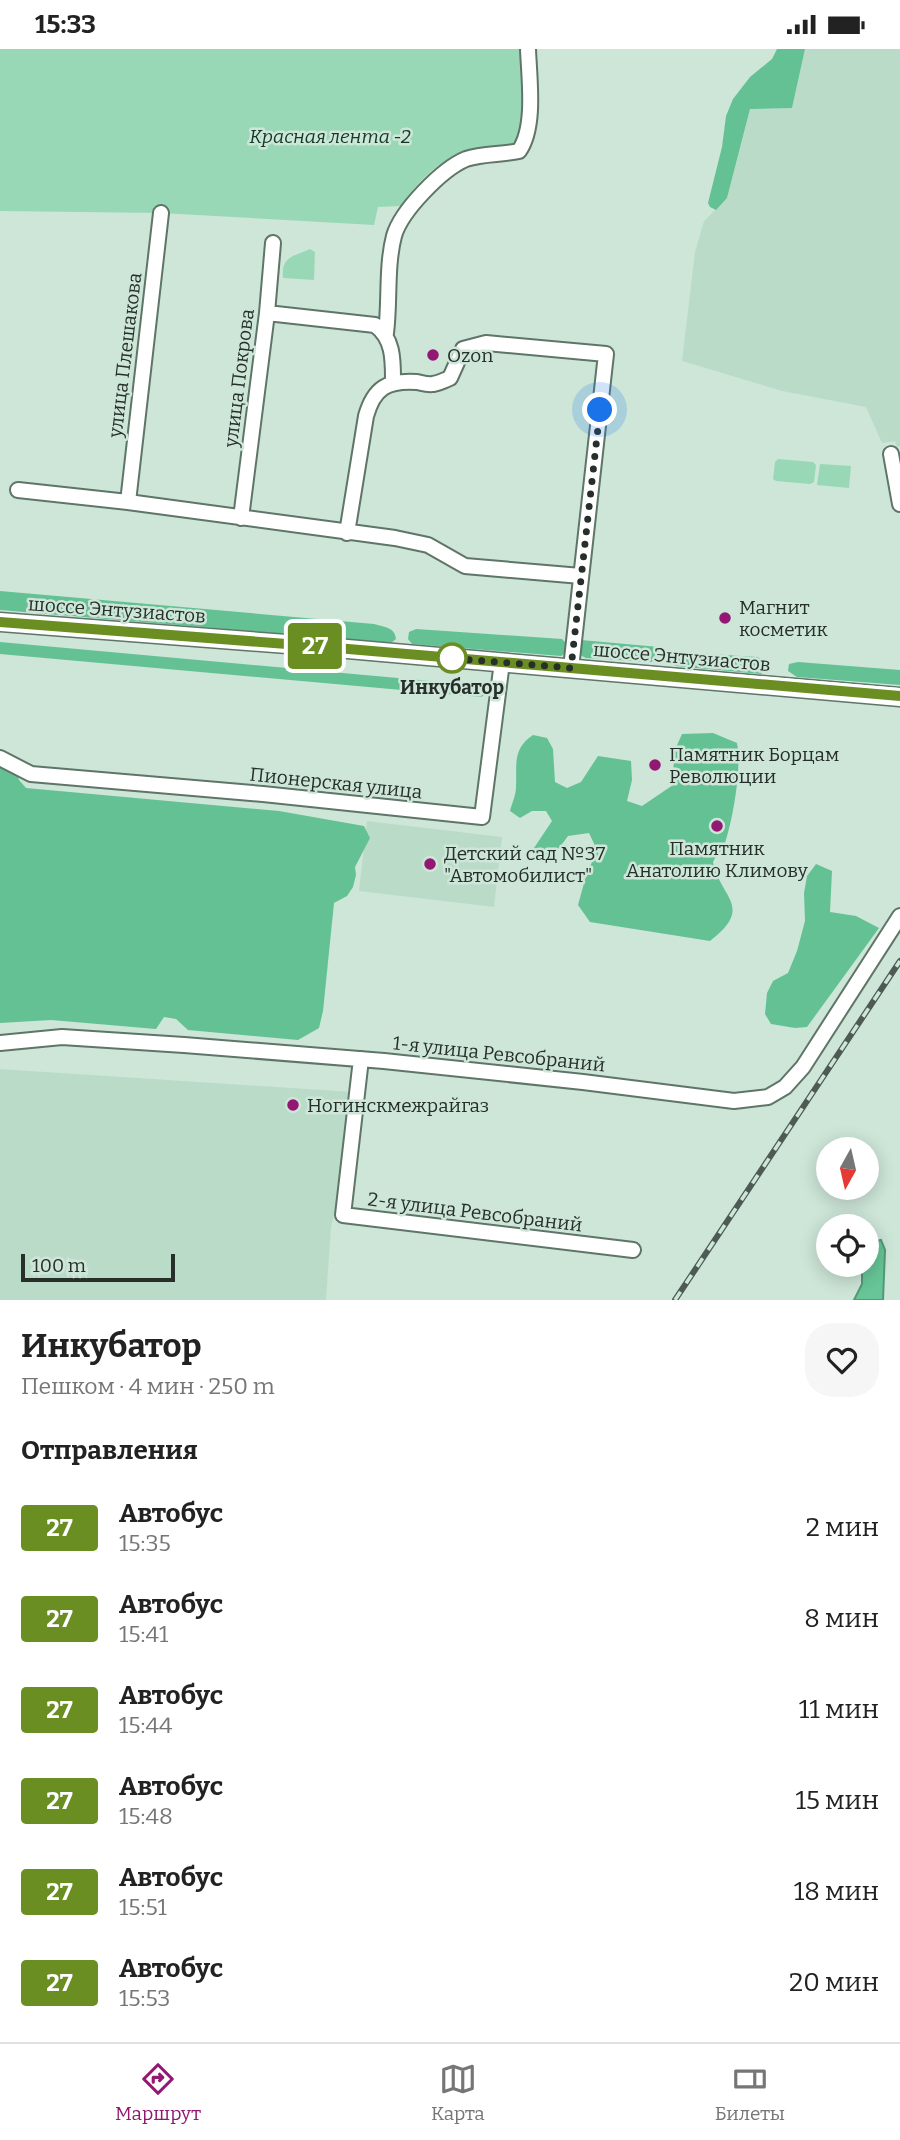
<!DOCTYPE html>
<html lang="ru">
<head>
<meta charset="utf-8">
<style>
	body { margin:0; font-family:Bitter,serif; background:#f6f6f6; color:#222; height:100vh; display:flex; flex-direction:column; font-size:26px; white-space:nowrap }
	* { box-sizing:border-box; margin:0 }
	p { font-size:23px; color:#767676 }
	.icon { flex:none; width:38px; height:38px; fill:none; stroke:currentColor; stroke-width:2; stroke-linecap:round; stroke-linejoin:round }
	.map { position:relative; height:1251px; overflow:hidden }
	.panel { display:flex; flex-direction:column; background:#fff; flex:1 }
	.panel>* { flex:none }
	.badge { padding:0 14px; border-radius:5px; font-size:24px; line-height:46px }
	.needle { width:46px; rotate:188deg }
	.fabs { position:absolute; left:816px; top:1088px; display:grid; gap:14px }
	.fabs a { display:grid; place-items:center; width:63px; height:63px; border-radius:50%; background:#fff; box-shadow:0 4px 18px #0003; font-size:35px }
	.scale { position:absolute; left:21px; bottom:18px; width:154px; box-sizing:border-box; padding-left:7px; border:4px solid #262f2a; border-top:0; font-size:19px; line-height:24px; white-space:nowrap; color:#262f2a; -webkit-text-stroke:5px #cde6d8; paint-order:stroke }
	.you { position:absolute; width:35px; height:35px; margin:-18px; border:5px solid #fff; border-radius:50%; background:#1a73e8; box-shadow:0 0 0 10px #1a73e833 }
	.map>.badge { position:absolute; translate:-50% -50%; box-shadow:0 0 0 4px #fff }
	h2 { padding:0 21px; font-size:26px; line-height:63px }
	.round { display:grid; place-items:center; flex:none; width:74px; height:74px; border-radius:28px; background:#f6f6f6 }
	.summary { display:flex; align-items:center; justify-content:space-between; height:119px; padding:0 21px }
	h1 { font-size:33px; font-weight:700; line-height:52px }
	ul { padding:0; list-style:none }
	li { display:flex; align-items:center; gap:21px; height:91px; padding:0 21px }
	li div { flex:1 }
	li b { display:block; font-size:26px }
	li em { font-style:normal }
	li .badge { min-width:77px; font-weight:700; text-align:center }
	.status { display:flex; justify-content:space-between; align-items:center; height:49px; padding:0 35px; background:#fff; direction:ltr }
	.status svg { height:19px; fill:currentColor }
	.tab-bar { display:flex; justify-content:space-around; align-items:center; height:98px; border-top:2px solid #e0e0e0; background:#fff; font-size:19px; color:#767676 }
	.tab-bar a { display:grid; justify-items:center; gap:4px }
	.tab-bar .active { color:#931874 }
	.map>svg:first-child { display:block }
</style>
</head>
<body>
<div class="status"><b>15:33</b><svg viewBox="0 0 49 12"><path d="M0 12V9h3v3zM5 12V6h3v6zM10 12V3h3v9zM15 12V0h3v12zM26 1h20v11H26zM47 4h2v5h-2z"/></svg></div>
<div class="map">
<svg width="900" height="1251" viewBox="0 0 900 1251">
	<rect width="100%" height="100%" fill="#cde6d8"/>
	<path fill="#bbdbc9" d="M 805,0 L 900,0 L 900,397 L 897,398 L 895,392 L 882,394 L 866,358 L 782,342 L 682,312 L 695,203 L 704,172 L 727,149 L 750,60 L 792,59 Z
		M 367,772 L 502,788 L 494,858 L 359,842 Z
		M 0,1020 L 353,1043 L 337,1153 L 331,1178 L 326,1251 L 0,1251 Z"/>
	<path fill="#99d8b6" d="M 0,0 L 522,0 C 522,29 530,71 513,96 C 500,98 487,98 474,100 C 444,105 418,132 401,157 L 378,158 L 374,176 L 161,164 L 0,162 Z
		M 310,200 L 315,203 L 314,231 L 283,229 C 281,207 293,208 310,200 Z
		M 778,410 L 813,413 L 816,416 L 814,433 L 810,435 L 776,432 L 773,430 L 775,413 Z
		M 820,415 L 851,417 L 849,439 L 817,436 Z"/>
	<path fill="#63c194" d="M 777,0 L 805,0 L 792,59 L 750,60 L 727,149 L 716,161 L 710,158 L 708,154 L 722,98 L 726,67 L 733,50 L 750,28 L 772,10 Z
		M 0,542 L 374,575 C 384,578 395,578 396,590 L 391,594 L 0,561 Z
		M 416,580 L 562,590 L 568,596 L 569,602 L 561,607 L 412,595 L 408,590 L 409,583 Z
		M 581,591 L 659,598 L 663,605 L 659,610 L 651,613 L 586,609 L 578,605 Z
		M 0,593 L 486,637 L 490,645 L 480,648 L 0,605 Z
		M 678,603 L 757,608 L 766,612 L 767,620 L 761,625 L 675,617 L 673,608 Z
		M 798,613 L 900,621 L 900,636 L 797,628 L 788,622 L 789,615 Z
		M 713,684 L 737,694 C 742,718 733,770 725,794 C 723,801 716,806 713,813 C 720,849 755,857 710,892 L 590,873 L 578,856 L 586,827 L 597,801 L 589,784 L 568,787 C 559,799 553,809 537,810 L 534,799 L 552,772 L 546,762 L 532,762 L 520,769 L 510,762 C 512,754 516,746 516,738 C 517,716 512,700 533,686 L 547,689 L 553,700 L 555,733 L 567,739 L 581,733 L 598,707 L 631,712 L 632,731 L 627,752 L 642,757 L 673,736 L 674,703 L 682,685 Z
		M 0,716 L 17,723 L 19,731 L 26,739 L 279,762 L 364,777 L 370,789 L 355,818 L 356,826 L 353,838 L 347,847 L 334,854 L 323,962 L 319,979 L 298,991 L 188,981 L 176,970 L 164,968 L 156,980 L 51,971 L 0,974 Z
		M 816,815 L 832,822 L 830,863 L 856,867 L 879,879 L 807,978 L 795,979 L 771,975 L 765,965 L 767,944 L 773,932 L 788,924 L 797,902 L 805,872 L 804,844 L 807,827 Z"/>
	<path fill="#67c597" stroke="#549876" stroke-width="2" d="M 881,1191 L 885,1201 L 883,1251 L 854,1251 L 862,1235 L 862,1216 L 866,1216 L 866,1194 Z"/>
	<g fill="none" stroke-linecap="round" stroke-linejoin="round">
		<g stroke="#5e7568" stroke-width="18">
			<path id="minor" d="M 267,264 L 375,276 C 394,290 393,312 393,334
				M 386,284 C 390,253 386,218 394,187 C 401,162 442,120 466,110 C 483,104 502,106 519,102 C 536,78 529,29 528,0
				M 891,405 L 900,455
				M 18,441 L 128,453 L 395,489 L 428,496 L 465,517 L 581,527
				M 128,453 L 161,164
				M 241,469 L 267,264 L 273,194
				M 347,484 L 366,367 C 374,339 387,331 417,333 C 422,334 428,336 433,335 C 439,334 445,331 450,329 L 463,300 L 486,294 L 606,305 L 571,619
				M 0,709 L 31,725 L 263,745 L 482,768 L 502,613
				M 0,994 L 62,988 L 184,996 L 384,1012 L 583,1033 L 734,1052 L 768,1048 L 785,1038 L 803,1018 L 900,867
				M 361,1010 L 343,1166 L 633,1201"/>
		</g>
		<g stroke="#5e7568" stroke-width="21">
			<path id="major" d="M 0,573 L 313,597 L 900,648"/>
		</g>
		<use href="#minor" stroke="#fff" stroke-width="14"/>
		<use href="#major" stroke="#fff" stroke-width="18"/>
		<g stroke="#4e5b54" stroke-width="6">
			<path id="rail" d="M 675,1251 L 900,912"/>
		</g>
		<use href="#rail" stroke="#cde6d8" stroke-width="3.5" stroke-dasharray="10" stroke-linecap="butt"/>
	</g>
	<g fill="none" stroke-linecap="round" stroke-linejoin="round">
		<g stroke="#fff" stroke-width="16">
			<path id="line" d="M 0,573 L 313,597 L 900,647"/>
		</g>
		<use href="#line" stroke="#6b8e23" stroke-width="10"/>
		<path stroke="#262f2a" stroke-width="7" stroke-dasharray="0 12.6" d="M 452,609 L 448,609 L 571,619 L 600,361"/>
	</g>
	<g fill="#931874" stroke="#cde6d8" stroke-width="2.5">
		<circle cx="433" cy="306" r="7"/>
		<circle cx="725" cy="569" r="7"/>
		<circle cx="655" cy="716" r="7"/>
		<circle cx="717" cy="777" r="7"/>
		<circle cx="430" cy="815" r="7"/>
		<circle cx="293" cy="1056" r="7"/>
	</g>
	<circle fill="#fff" stroke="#6b8e23" stroke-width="3.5" cx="452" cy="609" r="14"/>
	<g text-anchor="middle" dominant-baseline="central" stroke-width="5" stroke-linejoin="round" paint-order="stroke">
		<g font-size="19" font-style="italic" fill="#103a27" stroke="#cde6d8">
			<text x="330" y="87">Красная лента -2</text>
		</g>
		<g font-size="19" fill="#262f2a" stroke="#cde6d8">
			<text transform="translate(125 306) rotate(-83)">улица Плешакова</text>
			<text transform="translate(239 329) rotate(-83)">улица Покрова</text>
			<text transform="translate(117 561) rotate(4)">шоссе Энтузиастов</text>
			<text transform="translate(682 608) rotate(5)">шоссе Энтузиастов</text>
			<text transform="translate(336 734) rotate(6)">Пионерская улица</text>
			<text transform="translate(499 1005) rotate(6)">1-я улица Ревсобраний</text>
			<text transform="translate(475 1163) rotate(7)">2-я улица Ревсобраний</text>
		</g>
		<g font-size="19" fill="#262f2a" stroke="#cde6d8" text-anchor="start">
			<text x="447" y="306">Ozon</text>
			<text x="739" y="558">Магнит<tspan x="739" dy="22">косметик</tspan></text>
			<text x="669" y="705">Памятник Борцам<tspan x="669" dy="22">Революции</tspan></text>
			<text x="717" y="799" text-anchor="middle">Памятник<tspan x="717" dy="22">Анатолию Климову</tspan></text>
			<text x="444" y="804">Детский сад №37<tspan x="444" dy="22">"Автомобилист"</tspan></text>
			<text x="307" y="1056">Ногинскмежрайгаз</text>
		</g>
		<g font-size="19" font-weight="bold" fill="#262f2a" stroke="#cde6d8">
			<text x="452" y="638">Инкубатор</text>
		</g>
	</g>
</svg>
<div class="fabs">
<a><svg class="needle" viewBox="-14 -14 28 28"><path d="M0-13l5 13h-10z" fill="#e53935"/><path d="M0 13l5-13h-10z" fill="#767676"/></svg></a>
<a><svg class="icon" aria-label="locate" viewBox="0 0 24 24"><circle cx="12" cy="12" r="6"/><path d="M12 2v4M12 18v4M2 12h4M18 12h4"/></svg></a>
</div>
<div class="scale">100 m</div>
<div class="you" style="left:600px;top:361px"></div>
<b class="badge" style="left:315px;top:597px;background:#6b8e23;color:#fff">27</b>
</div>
<section class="panel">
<div class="summary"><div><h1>Инкубатор</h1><p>Пешком · 4 мин · 250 m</p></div><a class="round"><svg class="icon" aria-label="heart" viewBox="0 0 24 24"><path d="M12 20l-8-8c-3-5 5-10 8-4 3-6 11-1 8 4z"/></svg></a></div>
<h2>Отправления</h2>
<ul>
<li><span class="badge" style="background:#6b8e23;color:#fff">27</span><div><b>Автобус</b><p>15:35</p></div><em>2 мин</em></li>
<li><span class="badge" style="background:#6b8e23;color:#fff">27</span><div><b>Автобус</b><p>15:41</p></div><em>8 мин</em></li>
<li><span class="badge" style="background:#6b8e23;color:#fff">27</span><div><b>Автобус</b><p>15:44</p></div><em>11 мин</em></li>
<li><span class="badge" style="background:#6b8e23;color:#fff">27</span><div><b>Автобус</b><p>15:48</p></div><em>15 мин</em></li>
<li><span class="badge" style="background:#6b8e23;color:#fff">27</span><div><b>Автобус</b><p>15:51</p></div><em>18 мин</em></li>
<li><span class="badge" style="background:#6b8e23;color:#fff">27</span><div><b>Автобус</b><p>15:53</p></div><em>20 мин</em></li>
</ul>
</section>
<nav class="tab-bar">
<a class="active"><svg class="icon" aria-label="directions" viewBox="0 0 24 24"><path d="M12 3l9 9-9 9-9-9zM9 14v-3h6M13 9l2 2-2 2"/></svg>Маршрут</a>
<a><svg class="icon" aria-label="map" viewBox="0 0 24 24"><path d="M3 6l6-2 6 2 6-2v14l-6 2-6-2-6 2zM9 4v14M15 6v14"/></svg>Карта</a>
<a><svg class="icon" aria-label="tickets" viewBox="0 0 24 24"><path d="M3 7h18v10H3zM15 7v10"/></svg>Билеты</a>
</nav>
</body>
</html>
